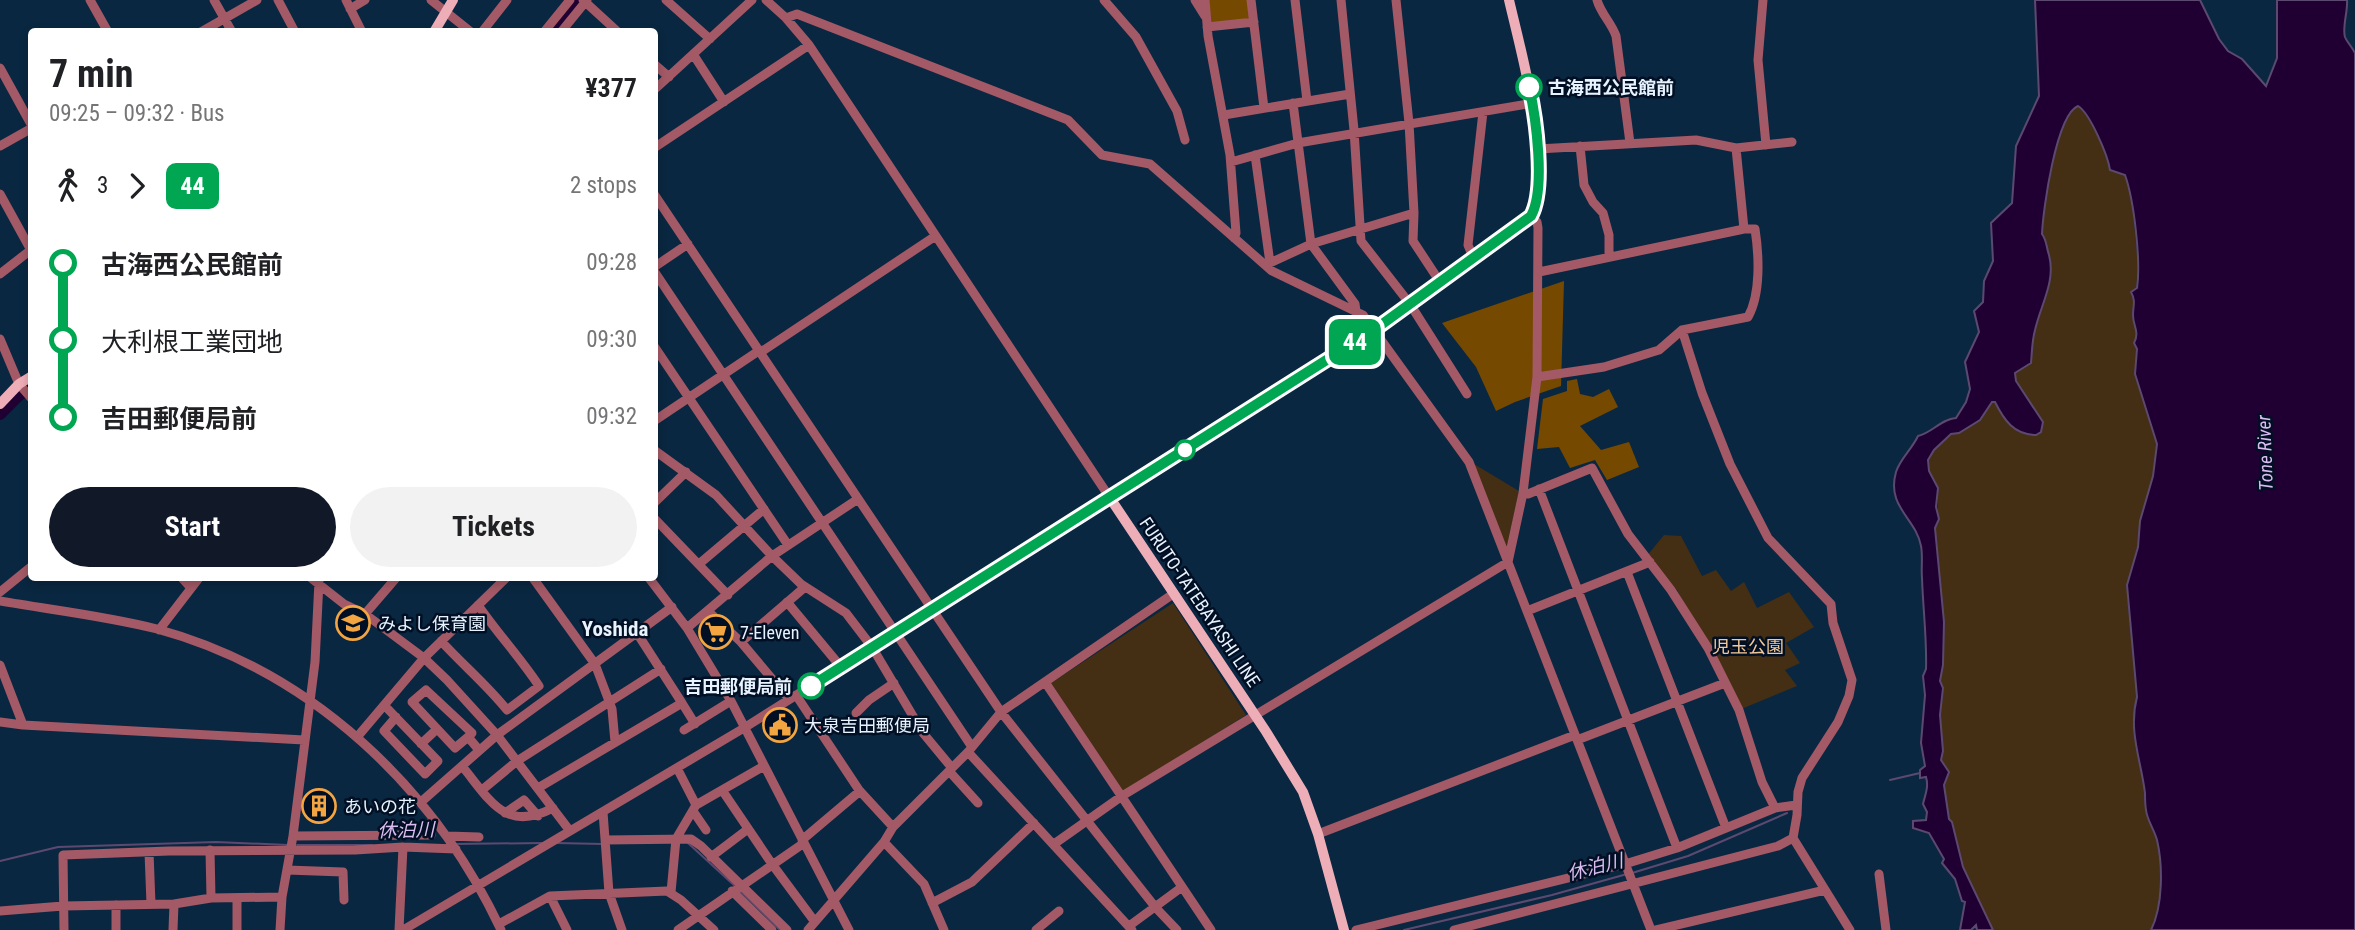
<!DOCTYPE html>
<html lang="en">
<head>
<meta charset="utf-8">
<style>
	body { margin:0; font-family:"Roboto Condensed","Noto Sans JP",sans-serif; background:#f2f2f2; color:#202124; height:100vh; display:flex; flex-direction:column; font-size:26px; white-space:nowrap }
	* { box-sizing:border-box; margin:0 }
	p { font-size:23px; color:#757577 }
	.icon { flex:none; width:38px; height:38px; fill:none; stroke:currentColor; stroke-width:2; stroke-linecap:round; stroke-linejoin:round }
	.map { position:relative; flex:1; overflow:hidden }
	.panel { position:absolute; left:28px; top:28px; width:630px; height:553px; display:flex; flex-direction:column; background:#fff; border-radius:7px; box-shadow:0 4px 10px #0003 }
	.panel>* { flex:none }
	.badge { padding:0 14px; border-radius:10px; font-size:24px; line-height:46px }
	.map>.badge { position:absolute; translate:-50% -50%; box-shadow:0 0 0 4px #fff }
	.legs { display:flex; align-items:center; gap:10px; height:77px; padding:0 21px; font-size:23px }
	.legs p { margin-inline-start:auto }
	.summary { display:flex; align-items:center; justify-content:space-between; height:119px; padding:0 21px }
	h1 { font-size:38px; font-weight:700; line-height:52px }
	.button { display:flex; gap:14px; margin-top:auto; padding:14px 21px }
	.button a { flex:1; height:80px; border-radius:42px; background:#111827; color:#fff; font-size:28px; font-weight:700; line-height:80px; text-align:center }
	.button a+a { background:#f2f2f2; color:#202124 }
	ul { padding:0 21px; list-style:none }
	li { display:flex; align-items:center; gap:24px; height:77px; font-size:26px }
	li i { display:grid; place-items:center; width:10px; height:100%; margin:0 9px; background:currentColor }
	li i::after { content:''; width:18px; height:18px; margin:-9px; border:5px solid; border-radius:50%; background:#fff }
	li p { margin-inline-start:auto }
	li:first-child i { background:linear-gradient(#0000 50%,currentColor 0) }
	li:last-child i { background:linear-gradient(currentColor 50%,#0000 0) }
	.map>svg:first-child { display:block }
</style>
</head>
<body>
<div class="map">
<svg width="2355" height="930" viewBox="0 0 2355 930">
	<rect width="100%" height="100%" fill="#0a2741"/>
	<path fill="#442e14" d="M 2078,106 C 2090,113 2108,156 2110,170 L 2125,175 L 2131,191 L 2138,264 L 2135,306 L 2132,312 L 2138,335 L 2135,374 L 2157,444 L 2153,476 L 2140,521 L 2140,533 L 2127,594 L 2137,697 C 2128,731 2141,760 2145,793 C 2145,799 2145,804 2146,810 C 2147,820 2154,829 2157,840 C 2163,866 2163,906 2151,930 L 1993,930 L 1963,867 L 1952,823 L 1949,819 L 1944,785 L 1947,774 L 1941,760 L 1943,751 L 1940,715 L 1943,696 L 1940,681 L 1943,665 L 1944,622 L 1935,528 C 1938,521 1939,492 1937,485 C 1934,476 1926,470 1928,460 C 1934,434 1978,430 1991,402 L 1994,402 L 2001,413 L 2043,422 L 2015,381 L 2015,373 L 2031,363 C 2032,354 2031,344 2033,335 C 2040,309 2057,281 2049,255 C 2046,246 2047,241 2042,234 C 2043,210 2056,115 2078,106 Z
		M 1474,464 L 1519,491 L 1505,555 Z
		M 1664,535 L 1681,536 L 1702,576 L 1716,570 L 1731,591 L 1744,582 L 1757,608 L 1789,592 L 1814,627 L 1786,643 L 1800,663 L 1785,670 L 1797,686 L 1739,710 L 1677,590 L 1646,557 Z
		M 1173,603 L 1246,715 L 1123,792 L 1051,683 Z"/>
	<path fill="#764901" d="M 1207,0 L 1251,0 L 1253,20 L 1210,23 Z
		M 1564,281 L 1561,386 L 1515,402 L 1496,411 L 1476,367 L 1442,323 Z
		M 1577,379 L 1580,394 L 1593,397 L 1609,389 L 1618,407 L 1580,426 L 1601,450 L 1629,442 L 1639,467 L 1607,480 L 1595,460 L 1570,468 L 1559,447 L 1537,449 L 1543,399 L 1567,391 L 1567,381 Z"/>
	<path fill="#200033" stroke="#5c4970" stroke-width="2" d="M 2035,0 L 2200,0 L 2219,39 L 2228,51 L 2242,59 L 2266,86 L 2277,58 L 2277,0 L 2347,0 C 2348,11 2342,28 2345,37 C 2347,42 2352,47 2355,53 L 2355,930 L 2151,930 C 2163,906 2163,866 2157,840 C 2154,829 2147,820 2146,810 C 2145,804 2145,799 2145,793 C 2141,760 2128,731 2137,697 L 2127,585 L 2138,547 L 2140,521 L 2153,476 L 2157,444 L 2135,374 L 2137,349 L 2134,343 C 2140,331 2133,327 2133,315 C 2133,306 2136,301 2131,292 L 2137,288 C 2141,261 2134,200 2125,175 L 2110,170 C 2108,156 2090,113 2078,106 C 2056,115 2043,210 2042,234 C 2047,241 2046,246 2049,255 C 2056,281 2041,304 2035,330 C 2032,341 2032,352 2031,363 L 2015,373 L 2016,381 L 2043,422 L 2041,432 L 2036,435 C 2014,435 2004,420 1995,402 L 1992,402 L 1980,420 L 1959,433 L 1951,434 L 1934,450 L 1928,460 L 1929,471 L 1938,488 L 1936,507 L 1939,519 L 1935,528 L 1944,622 L 1943,665 L 1940,681 L 1943,688 L 1940,715 L 1943,751 L 1941,760 L 1949,772 L 1944,785 L 1949,819 L 1952,822 L 1963,867 L 1993,930 L 1977,930 L 1976,925 L 1971,930 L 1960,930 L 1965,902 L 1962,901 L 1955,879 L 1942,863 L 1944,859 L 1929,833 L 1913,828 L 1913,821 L 1926,820 L 1927,812 L 1923,804 C 1925,795 1929,787 1926,777 L 1920,778 L 1920,770 L 1925,766 L 1921,743 L 1925,695 L 1923,676 L 1926,669 C 1927,639 1923,609 1922,578 C 1921,568 1923,556 1921,546 C 1916,518 1886,507 1896,472 C 1900,459 1912,449 1918,436 C 1932,433 1941,419 1956,418 L 1966,402 L 1970,389 L 1965,362 L 1979,332 L 1974,311 L 1983,302 L 1984,281 L 1993,261 L 1991,223 L 2012,203 L 2016,146 L 2039,96 Z"/>
	<g fill="none" stroke-linecap="round" stroke-linejoin="round">
		<path stroke="#5c4970" stroke-width="2" d="M 1890,780 L 1920,773
			M 556,843 L 603,844
			M 688,843 L 736,887
			M 454,844 L 543,843
			M 297,845 L 372,845
			M 0,861 L 58,847 L 216,842 L 288,845
			M 1632,873 L 1688,856 L 1787,813
			M 740,891 L 780,930
			M 1404,930 L 1552,895 L 1627,874"/>
		<path stroke="#200033" stroke-width="12" d="M 554,32 L 579,0
			M 0,414 L 19,395 L 32,386"/>
		<path stroke="#a45966" stroke-width="9" d="M 90,0 L 108,32
			M 214,0 L 232,32
			M 278,0 L 295,32
			M 346,0 L 362,32
			M 431,0 L 471,32
			M 583,0 L 618,32
			M 666,0 L 710,39
			M 1104,0 L 1136,37 L 1177,111 L 1185,140
			M 1195,0 L 1205,16
			M 1205,0 L 1208,36 L 1230,155 L 1236,233 L 1234,238
			M 1251,0 L 1264,108
			M 1295,0 L 1307,101
			M 1341,0 L 1354,130 L 1361,241 L 1410,304 L 1467,394
			M 1396,0 L 1409,123 L 1414,213 L 1413,241 L 1440,282
			M 1597,0 C 1601,14 1611,22 1616,36 L 1630,143
			M 1763,0 L 1758,60 L 1766,145
			M 350,9 L 365,0
			M 786,18 L 797,14 L 1068,120 L 1102,155 L 1150,164 L 1272,271 L 1363,315 L 1469,462 L 1651,930
			M 1207,27 L 1254,22
			M 201,32 L 257,0
			M 482,32 L 507,0
			M 544,32 L 570,0
			M 561,32 L 587,0
			M 693,54 L 724,102
			M 654,64 L 669,77
			M 0,68 L 32,126
			M 654,90 L 752,0
			M 1293,103 L 1311,244 L 1355,304 L 1356,311
			M 1224,115 L 1350,94
			M 0,146 L 32,128
			M 1580,146 L 1584,185 L 1593,202 L 1603,213 L 1609,235 L 1609,257
			M 654,148 L 809,45
			M 1736,148 L 1744,229
			M 1538,149 L 1696,140 L 1736,148 L 1792,142
			M 1255,155 L 1270,263 L 1268,266
			M 1231,162 L 1298,143 L 1533,103
			M 0,194 L 32,252
			M 654,194 L 1001,712 L 1156,908 L 1177,930
			M 1473,257 L 1468,245 L 1483,112
			M 1270,263 L 1311,244 L 1414,213
			M 654,267 L 688,244
			M 654,271 L 972,747
			M 0,274 L 32,249
			M 1682,330 L 1702,393 L 1730,464 L 1768,538 L 1831,604 L 1833,623 L 1852,680 L 1849,696 L 1838,722 L 1802,778 L 1798,792 L 1797,815 L 1793,838 L 1850,930
			M 0,339 L 19,384 L 32,399
			M 654,346 L 788,545
			M 761,352 L 934,237
			M 1537,377 L 1604,367 L 1659,350 L 1682,330 L 1748,317 C 1761,294 1759,255 1755,229 L 1744,229 L 1539,272
			M 654,421 L 760,350
			M 654,450 L 716,495 L 772,556 L 801,584 L 846,613 L 872,647 L 923,733 L 952,768
			M 1539,489 L 1677,848
			M 654,503 L 686,472
			M 654,518 L 728,595
			M 699,564 L 764,509
			M 1627,572 L 1726,828
			M 182,578 L 191,588
			M 311,578 L 344,604 L 365,614 L 424,658 L 447,680 L 497,735 L 570,831
			M 533,578 L 595,664 L 612,709 L 615,742
			M 649,578 L 687,628 L 731,701 L 849,930
			M 0,592 L 32,566
			M 0,601 C 52,610 106,616 157,629 C 311,671 434,787 501,930
			M 787,602 L 841,667
			M 708,611 L 741,642 L 789,699
			M 1527,611 L 1650,562
			M 365,614 L 396,578
			M 687,628 L 772,556 L 858,499
			M 159,630 L 199,578
			M 441,641 C 463,665 487,685 507,710 L 539,686 C 520,657 497,633 478,605
			M 741,642 L 805,587
			M 0,665 L 23,725
			M 1045,682 L 1211,930
			M 796,695 L 859,790 L 893,827
			M 682,703 L 695,724
			M 384,705 L 438,761 L 425,774 L 384,731 L 396,717
			M 856,713 L 869,700 L 894,683
			M 0,722 L 23,725 L 304,740
			M 684,730 L 731,701
			M 358,736 L 424,658 L 506,578
			M 468,737 L 472,733 L 426,690 L 412,702 L 455,748 L 468,737 L 479,750
			M 1577,740 L 1725,683
			M 421,744 L 437,729
			M 968,752 L 1132,930
			M 462,766 C 490,800 505,833 553,808
			M 677,768 L 696,805
			M 949,771 L 978,803
			M 538,788 L 682,703 L 637,633
			M 482,790 L 517,761 L 661,669
			M 722,790 L 772,864 L 815,922
			M 421,802 L 497,735 L 672,607
			M 1775,808 L 1796,805
			M 693,811 L 706,830
			M 603,812 L 609,893 L 622,930
			M 505,813 L 524,800 L 538,816
			M 1318,834 L 1575,735
			M 293,836 L 431,835 L 432,817
			M 447,836 L 479,837
			M 605,840 L 691,839 L 701,846 L 787,930
			M 802,840 L 860,791
			M 884,842 L 924,884 L 944,930
			M 1054,844 L 1122,796 L 1508,562 L 1523,493 L 1537,377 L 1538,228 L 1537,222 L 1530,216
			M 210,850 L 211,898
			M 149,852 L 151,904
			M 711,857 L 748,829
			M 287,870 L 343,872 L 344,900
			M 1879,874 L 1886,930
			M 732,891 L 772,930
			M 671,892 L 676,839 L 696,805 L 764,766
			M 550,896 L 567,930
			M 932,903 L 972,882 L 1034,823
			M 0,911 L 63,906 L 174,904 L 211,898 L 282,897
			M 499,924 L 550,896 L 667,891 L 681,900 L 714,930
			M 1129,926 L 1182,887
			M 64,930 L 63,855 L 169,851 L 355,850 L 403,847 L 456,849
			M 116,930 L 116,905
			M 173,930 L 174,904
			M 237,930 L 237,899
			M 280,930 L 282,897 L 293,836 L 315,662 L 319,581
			M 399,930 L 403,847
			M 403,930 L 744,728 L 1110,498 L 809,45 L 786,18 L 766,0
			M 678,930 L 804,843
			M 808,930 L 884,842 L 893,827 L 968,752 L 1001,712 L 1173,594
			M 1036,930 L 1059,911
			M 1356,930 L 1625,864 L 1677,848 L 1775,808 L 1762,782 L 1739,710 L 1708,648 L 1671,590 L 1628,534 L 1592,468 L 1528,494 L 1523,493
			M 1454,930 L 1778,846 L 1793,838
			M 1656,930 L 1825,890"/>
		<path stroke="#eeaeb7" stroke-width="10" d="M 434,32 L 453,0
			M 0,404 L 19,384 L 32,376
			M 1344,930 L 1318,834 L 1303,792 L 1265,730 L 1110,498 L 1374,330 L 1530,216 C 1556,174 1520,48 1509,0"/>
	</g>
	<g fill="none" stroke-linecap="round" stroke-linejoin="round">
		<g stroke="#fff" stroke-width="16">
			<path id="line-1" d="M 811,686 L 1374,330 L 1531,216 C 1546,189 1536,117 1529,87"/>
		</g>
		<use href="#line-1" stroke="#00a651" stroke-width="10"/>
	</g>
	<defs>
		<g id="school-ring" transform="scale(1.75)"><circle r="9.5" fill="#000f23" stroke="#f2a541" stroke-width="1.5"/><path d="M0-5L7-2L0 1L-7-2ZM-4 1L0 2.5L4 1V4Q0 6-4 4Z" fill="#f2a541"/></g>
		<g id="supermarket-ring" transform="scale(1.75)"><circle r="9.5" fill="#000f23" stroke="#f2a541" stroke-width="1.5"/><path d="M-6-5.5h2.5l.6 2H6L4.5 2H-2.5L-4.4-4H-6ZM-1.5 3.2a1.3 1.3 0 1 0 .1 0ZM3 3.2a1.3 1.3 0 1 0 .1 0Z" fill="#f2a541"/></g>
		<g id="civic-ring" transform="scale(1.75)"><circle r="9.5" fill="#000f23" stroke="#f2a541" stroke-width="1.5"/><path d="M-.6-6.5H3V-4.5H.6V-3L4-1V1h2V6H-6V1h2V-1L-.6-3ZM-1.2 2.5V6h2.4V2.5Z" fill="#f2a541"/></g>
		<g id="building-ring" transform="scale(1.75)"><circle r="9.5" fill="#000f23" stroke="#f2a541" stroke-width="1.5"/><path d="M-4-6H4V6H1V3H-1V6H-4ZM-2.5-4.3h1.7v1.8h-1.7ZM.8-4.3h1.7v1.8H.8ZM-2.5-1h1.7V.8h-1.7ZM.8-1h1.7V.8H.8Z" fill="#f2a541"/></g>
	</defs>
	<g fill-rule="evenodd">
		<use href="#school-ring" x="353" y="623"/>
		<use href="#supermarket-ring" x="716" y="632"/>
		<use href="#civic-ring" x="780" y="725"/>
		<use href="#building-ring" x="319" y="806"/>
	</g>
	<g fill="#fff" stroke="#00a651" stroke-width="3.5">
		<circle cx="1529" cy="87" r="12"/>
		<circle cx="1185" cy="450" r="9"/>
		<circle cx="811" cy="686" r="12"/>
	</g>
	<g text-anchor="middle" dominant-baseline="central" stroke-width="5" stroke-linejoin="round" paint-order="stroke">
		<g font-size="18" font-weight="bold" fill="#e8f3ff" stroke="#000f23" text-anchor="start">
			<text x="1548" y="87">古海西公民館前</text>
			<text x="792" y="686" text-anchor="end">吉田郵便局前</text>
		</g>
		<g font-size="18" fill="#e8f3ff" stroke="#000f23">
			<text transform="translate(1200 602) rotate(56)">FURUTO-TATEBAYASHI LINE</text>
		</g>
		<g font-size="18" fill="#e8f3ff" stroke="#000f23" text-anchor="start">
			<text x="378" y="623">みよし保育園</text>
			<text x="740" y="632">7-Eleven</text>
			<text x="804" y="725">大泉吉田郵便局</text>
			<text x="344" y="806">あいの花</text>
		</g>
		<g font-size="18" fill="#f1c89a" stroke="#000f23">
			<text x="1748" y="646">児玉公園</text>
		</g>
		<g font-size="19" font-style="italic" fill="#dabdf0" stroke="#000f23">
			<text transform="translate(2265 453) rotate(-92)">Tone River</text>
			<text transform="translate(406 830) rotate(-1)">休泊川</text>
			<text transform="translate(1595 867) rotate(-14)">休泊川</text>
		</g>
		<g font-size="21" font-weight="bold" fill="#e8f3ff" stroke="#000f23">
			<text x="615" y="629">Yoshida</text>
		</g>
	</g>
</svg>
<b class="badge" style="left:1355px;top:342px;background:#00a651;color:#fff">44</b>
<section class="panel">
<div class="summary"><div><h1>7 min</h1><p>09:25 – 09:32 · Bus</p></div><b>¥377</b></div>
<div class="legs"><svg class="icon" aria-label="walk" viewBox="0 0 24 24"><circle cx="13" cy="4" r="2"/><path d="M13 8l-2 6 4 7M11 14l-3 7M7 12l3-4h3l4 4"/></svg>3<svg class="icon" aria-label="forward" viewBox="0 0 24 24"><path d="M9 5l7 7-7 7"/></svg><b class="badge" style="background:#00a651;color:#fff">44</b><p>2 stops</p></div>
<ul>
<li><i style="color:#00a651"></i><b>古海西公民館前</b><p>09:28</p></li>
<li><i style="color:#00a651"></i><span>大利根工業団地</span><p>09:30</p></li>
<li><i style="color:#00a651"></i><b>吉田郵便局前</b><p>09:32</p></li>
</ul>
<div class="button"><a>Start</a><a>Tickets</a></div>
</section>
</div>
</body>
</html>
